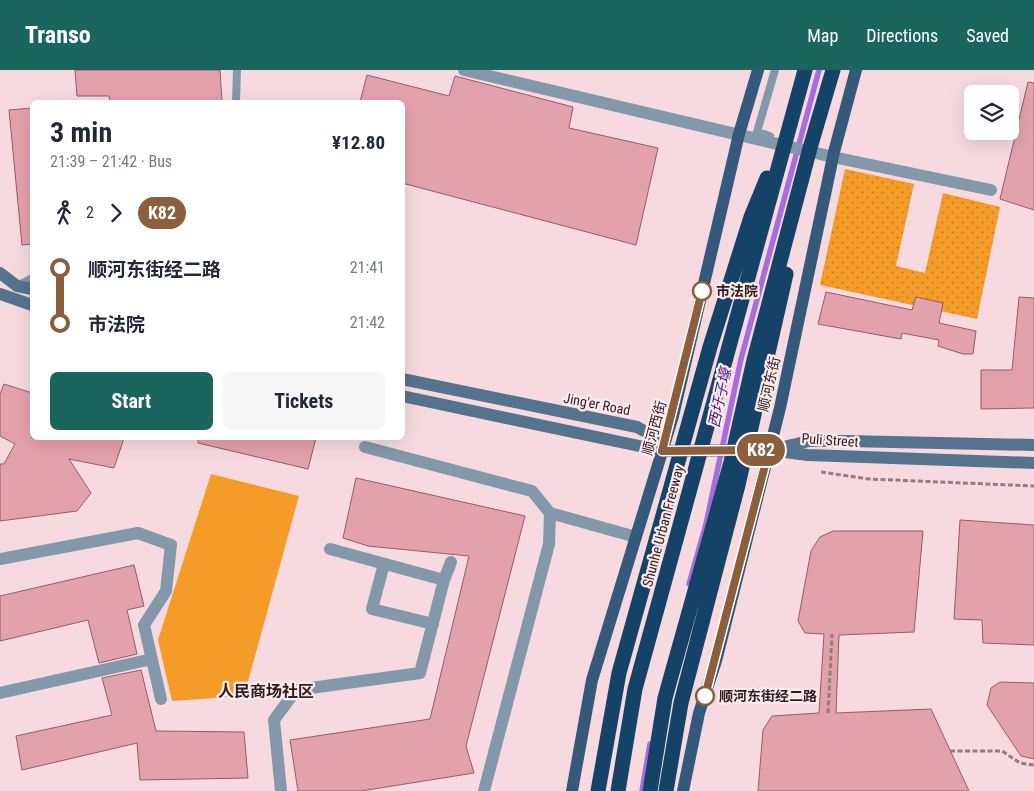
<!DOCTYPE html>
<html lang="en">
<head>
<meta charset="utf-8">
<style>
	body { margin:0; font-family:"Roboto Condensed","Noto Sans SC",sans-serif; background:#f6f6f7; color:#1f2937; height:100vh; display:flex; flex-direction:column; font-size:19px; white-space:nowrap }
	* { box-sizing:border-box; margin:0 }
	p { font-size:16px; color:#747a83 }
	.icon { flex:none; width:28px; height:28px; fill:none; stroke:currentColor; stroke-width:2; stroke-linecap:round; stroke-linejoin:round }
	.map { position:relative; flex:1; overflow:hidden }
	.details { position:absolute; left:30px; top:30px; width:375px; height:340px; display:flex; flex-direction:column; background:#fff; border-radius:8px; box-shadow:0 5px 20px #0002 }
	.details>* { flex:none }
	.badge { padding:0 10px; border-radius:16px; font-size:18px; line-height:32px }
	.buttons { position:absolute; left:964px; top:15px; display:grid; gap:10px }
	.buttons a { display:grid; place-items:center; width:55px; height:55px; border-radius:8px; background:#fff; box-shadow:0 5px 20px #0002; font-size:25px }
	.map>.badge { position:absolute; translate:-50% -50%; box-shadow:0 0 0 2px #fff }
	.legs { display:flex; align-items:center; gap:8px; height:55px; padding:0 20px; font-size:16px }
	.legs p { margin-inline-start:auto }
	.overview { display:flex; align-items:center; justify-content:space-between; height:85px; padding:0 20px }
	h1 { font-size:28px; font-weight:700; line-height:38px }
	.primary-button { display:flex; gap:10px; margin-top:auto; padding:10px 20px }
	.primary-button a { flex:1; height:58px; border-radius:8px; background:#1a665f; color:#fff; font-size:20px; font-weight:700; line-height:58px; text-align:center }
	.primary-button a+a { background:#f6f6f7; color:#1f2937 }
	ul { padding:0 20px; list-style:none }
	li { display:flex; align-items:center; gap:18px; height:55px; font-size:19px }
	li i { display:grid; place-items:center; width:8px; height:100%; margin:0 6px; background:currentColor }
	li i::after { content:''; width:12px; height:12px; margin:-6px; border:4px solid; border-radius:50%; background:#fff }
	li p { margin-inline-start:auto }
	li:first-child i { background:linear-gradient(#0000 50%,currentColor 0) }
	li:last-child i { background:linear-gradient(currentColor 50%,#0000 0) }
	header { display:flex; align-items:center; gap:30px; box-sizing:border-box; height:70px; padding:0 25px; background:#1a665f; color:#fff }
	header strong { font-size:24px }
	nav { display:flex; gap:28px; margin-inline-start:auto; font-size:18px }
	.map>svg:first-child { display:block }
</style>
</head>
<body>
<header>
<strong>Transo</strong>
<nav><a>Map</a><a>Directions</a><a>Saved</a></nav>
</header>
<div class="map">
<svg width="1034" height="721" viewBox="0 0 1034 721">
	<defs>
		<pattern id="park-dots" width="8" height="8" patternUnits="userSpaceOnUse" patternTransform="scale(1.25)"><rect width="8" height="8" fill="#f49b28"/><path d="M2 2h.1M6 6h.1" fill="none" stroke="#c67e22" stroke-width="1.8" stroke-linecap="round"/></pattern>
	</defs>
	<rect width="100%" height="100%" fill="#f6dadf"/>
	<path fill="#f49b28" d="M 211,404 L 299,426 L 244,626 L 172,631 L 158,570 Z"/>
	<path fill="url(#park-dots)" d="M 845,99 L 914,114 L 896,196 L 925,203 L 943,123 L 1000,137 L 977,249 L 820,215 Z"/>
	<g fill="none" stroke-linecap="round" stroke-linejoin="round">
		<path stroke="#a76ddb" stroke-width="5.5" d="M 689,514 L 706,454 L 741,289 L 819,0
			M 642,721 L 650,674"/>
	</g>
	<path fill="#e3a1ad" stroke="#975b68" d="M 75,0 L 220,0 L 222,32 L 110,32 L 109,26 L 77,26 Z
		M 367,5 L 449,26 L 455,6 L 573,37 L 569,58 L 658,78 L 636,175 L 402,113 L 402,32 L 360,32 Z
		M 1028,12 L 1034,13 L 1034,140 L 1000,129 Z
		M 32,38 L 32,174 L 22,175 L 9,40 Z
		M 826,222 L 912,240 L 916,227 L 943,233 L 939,253 L 976,261 L 973,284 L 963,284 L 938,276 L 939,270 L 902,263 L 901,269 L 818,254 Z
		M 1019,227 L 1034,228 L 1034,338 L 981,339 L 981,300 L 1012,300 Z
		M 4,314 L 32,323 L 32,368 L 124,368 L 114,398 L 69,389 L 91,423 L 77,441 L 0,451 L 0,394 L 4,394 L 15,374 L 0,366 L 0,324 Z
		M 198,368 L 316,368 L 308,399 L 198,373 Z
		M 356,408 L 525,446 L 466,676 L 474,703 L 361,721 L 298,721 L 290,670 L 430,649 L 469,486 L 368,476 L 343,468 Z
		M 960,450 L 1034,455 L 1034,575 L 983,573 L 982,550 L 954,549 Z
		M 833,461 L 923,461 L 914,562 L 839,565 L 836,643 L 931,639 L 969,721 L 758,721 L 763,660 L 772,646 L 819,643 L 824,564 L 805,563 L 798,551 L 811,481 L 820,467 Z
		M 134,495 L 144,536 L 127,540 L 137,584 L 99,593 L 88,550 L 0,571 L 0,526 Z
		M 141,600 L 156,661 L 244,662 L 248,708 L 140,710 L 137,673 L 22,700 L 16,666 L 112,645 L 102,608 Z
		M 1000,612 L 1034,613 L 1034,689 L 1021,686 L 987,635 L 991,618 Z"/>
	<g fill="none" stroke-linecap="round" stroke-linejoin="round">
		<path stroke="#967c81" stroke-width="3" stroke-dasharray="5 2.5" stroke-linecap="butt" d="M 821,402 L 869,409 L 1034,416
			M 828,643 L 832,564
			M 950,681 L 1002,681 L 1020,693 L 1034,695"/>
		<path stroke="#8398aa" stroke-width="8" d="M 236,32 L 237,0
			M 770,66 L 757,62 L 775,0
			M 19,215 L 32,208"/>
		<path stroke="#8398aa" stroke-width="12" d="M 464,0 L 833,87 L 991,120
			M 365,377 L 532,421 L 550,443 L 549,474 L 484,721
			M 550,443 L 636,467
			M 0,489 L 138,463 L 171,475 L 166,521 L 144,555 L 161,629
			M 384,494 L 372,539 L 433,554
			M 444,510 L 451,492
			M 0,623 L 152,589
			M 281,721 L 274,650 L 296,620 L 420,603 L 444,510 L 330,479"/>
		<path stroke="#56738e" stroke-width="12" d="M 0,203 L 17,216 L 32,219
			M 0,224 L 32,235
			M 402,309 L 637,357 L 657,368 L 663,381
			M 402,326 L 663,381 L 769,380 L 808,385 L 1034,393
			M 779,378 L 809,371 L 847,371 L 1034,375"/>
		<path stroke="#34597a" stroke-width="12" d="M 572,721 L 592,610 L 673,346 L 739,64 L 758,0
			M 683,721 L 699,643 L 716,591 L 780,338 L 834,82 L 856,0"/>
		<path stroke="#154368" stroke-width="15" d="M 598,721 L 619,603 L 710,277 L 751,147 L 767,108
			M 618,721 L 635,619 L 805,0
			M 650,721 L 665,628 L 731,392 L 754,290 L 810,78 L 833,0
			M 666,721 L 681,633 L 738,415 L 786,204"/>
	</g>
	<g fill="none" stroke-linecap="round" stroke-linejoin="round">
		<g stroke="#fff" stroke-width="11">
			<path id="line-1" d="M 702,221 L 662,381 L 769,380 L 705,626"/>
		</g>
		<use href="#line-1" stroke="#8b5e3c" stroke-width="8"/>
	</g>
	<g fill="#fff" stroke="#8b5e3c" stroke-width="2.5">
		<circle cx="702" cy="221" r="9"/>
		<circle cx="705" cy="626" r="9"/>
	</g>
	<g text-anchor="middle" dominant-baseline="central" stroke-width="4.5" stroke-linejoin="round" paint-order="stroke">
		<g font-size="14" font-weight="bold" fill="#321a1f" stroke="#faebed" text-anchor="start">
			<text x="716" y="221">市法院</text>
			<text x="719" y="626">顺河东街经二路</text>
		</g>
		<g font-size="14" fill="#321a1f" stroke="#faebed">
			<text transform="translate(769 314) rotate(-77)">顺河东街</text>
			<text transform="translate(597 334) rotate(11)">Jing'er Road</text>
			<text transform="translate(654 358) rotate(-75)">顺河西街</text>
			<text transform="translate(830 370) rotate(4)">Puli Street</text>
			<text transform="translate(663 456) rotate(-75)">Shunhe Urban Freeway</text>
		</g>
		<g font-size="15" font-style="italic" fill="#501579" stroke="#faebed">
			<text transform="translate(720 328) rotate(-78)">西圩子壕</text>
		</g>
		<g font-size="16" font-weight="bold" fill="#321a1f" stroke="#faebed">
			<text x="266" y="621">人民商场社区</text>
		</g>
	</g>
</svg>
<div class="buttons">
<a><svg class="icon" aria-label="layers" viewBox="0 0 24 24"><path d="M12 4l9 5-9 5-9-5zM3 14l9 5 9-5"/></svg></a>
</div>
<b class="badge" style="left:761px;top:380px;background:#8b5e3c;color:#fff">K82</b>
<section class="details">
<div class="overview"><div><h1>3 min</h1><p>21:39 – 21:42 · Bus</p></div><b>¥12.80</b></div>
<div class="legs"><svg class="icon" aria-label="walk" viewBox="0 0 24 24"><circle cx="13" cy="4" r="2"/><path d="M13 8l-2 6 4 7M11 14l-3 7M7 12l3-4h3l4 4"/></svg>2<svg class="icon" aria-label="forward" viewBox="0 0 24 24"><path d="M9 5l7 7-7 7"/></svg><b class="badge" style="background:#8b5e3c;color:#fff">K82</b></div>
<ul>
<li><i style="color:#8b5e3c"></i><b>顺河东街经二路</b><p>21:41</p></li>
<li><i style="color:#8b5e3c"></i><b>市法院</b><p>21:42</p></li>
</ul>
<div class="primary-button"><a>Start</a><a>Tickets</a></div>
</section>
</div>
</body>
</html>
